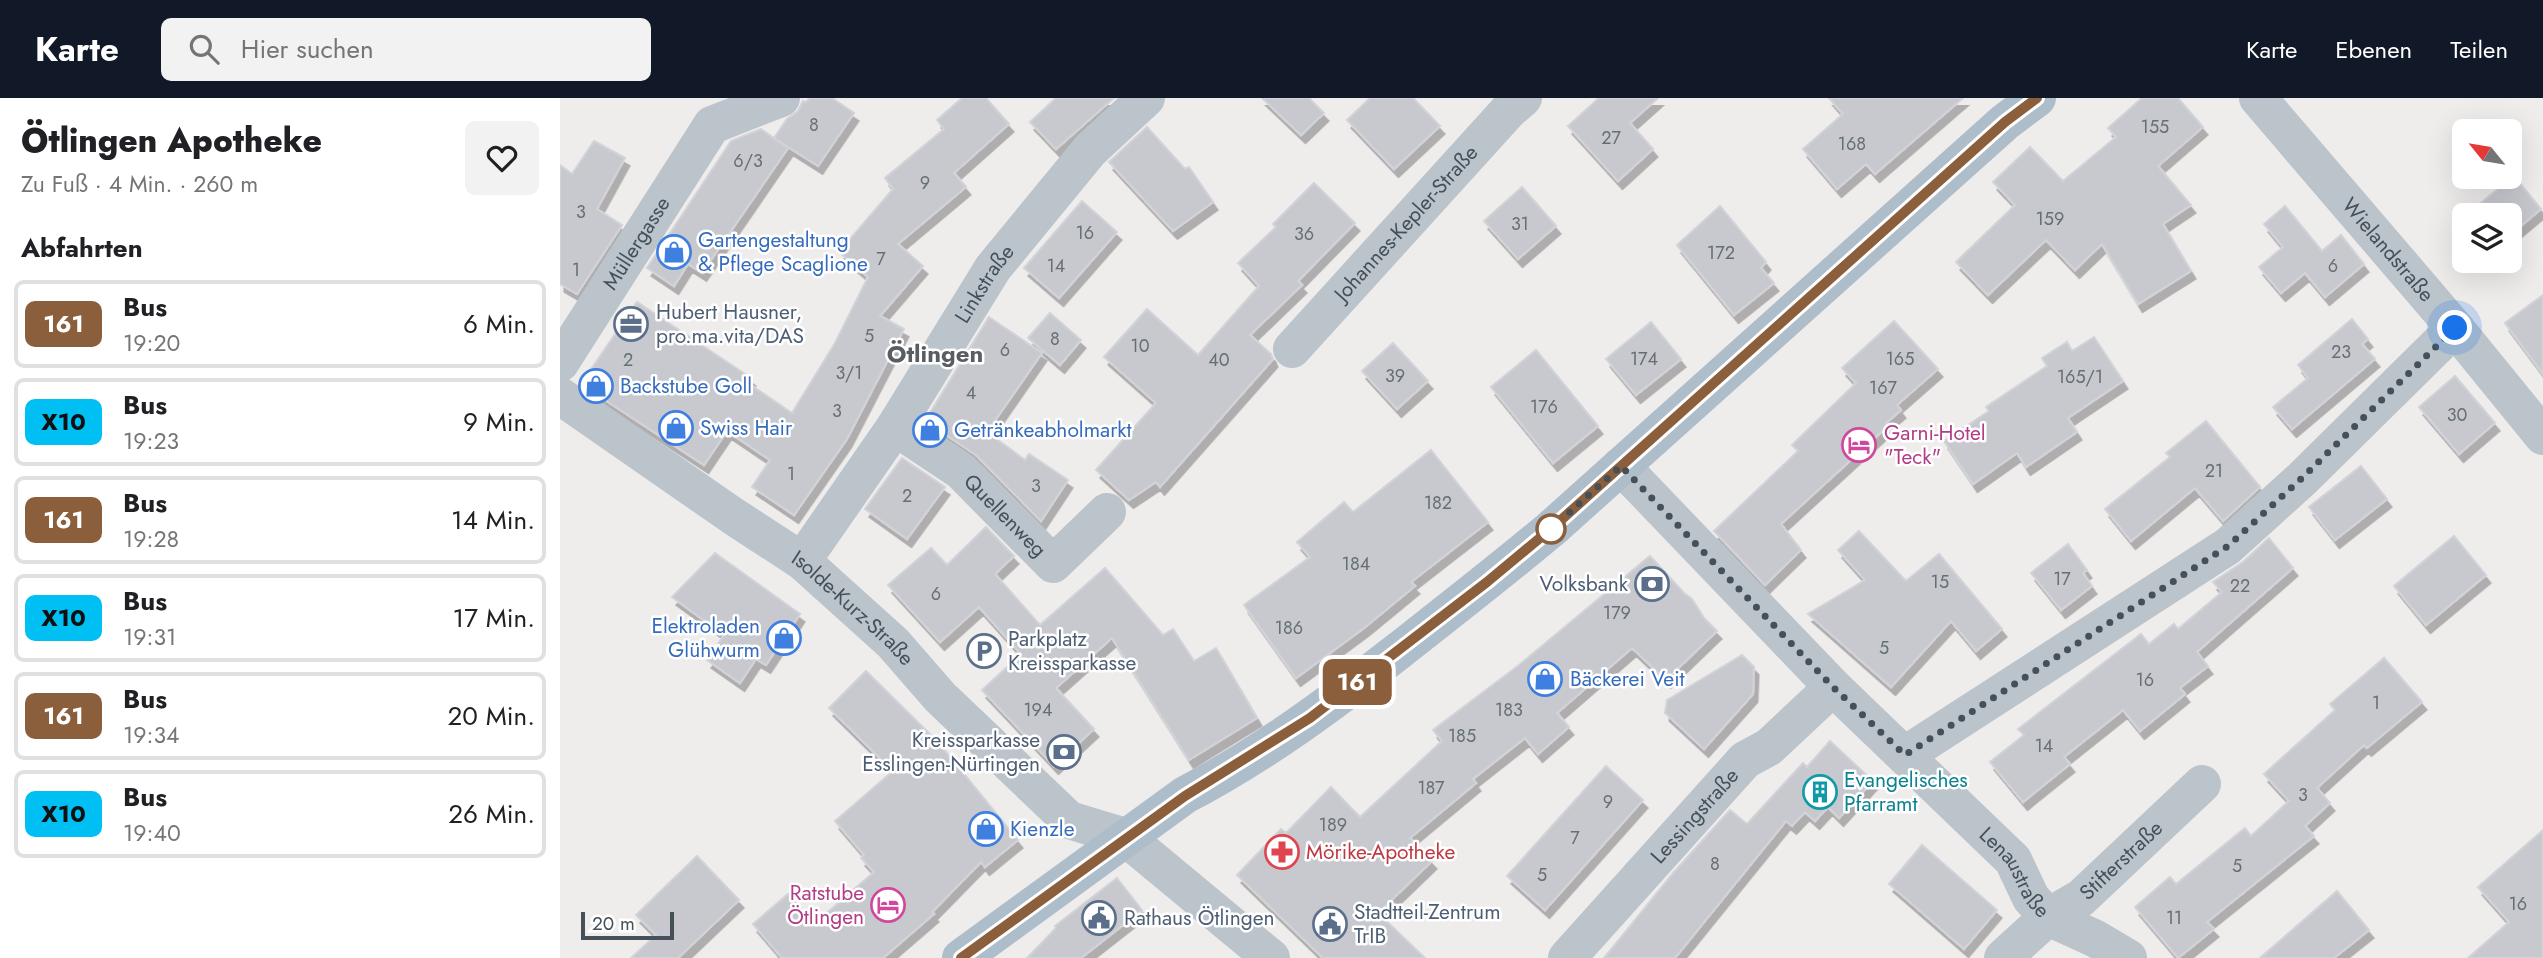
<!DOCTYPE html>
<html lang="de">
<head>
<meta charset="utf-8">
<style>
	body { margin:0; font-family:Jost,sans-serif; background:#f2f2f2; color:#202124; height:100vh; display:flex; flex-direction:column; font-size:26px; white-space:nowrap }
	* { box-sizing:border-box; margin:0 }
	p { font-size:23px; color:#757577 }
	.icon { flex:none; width:38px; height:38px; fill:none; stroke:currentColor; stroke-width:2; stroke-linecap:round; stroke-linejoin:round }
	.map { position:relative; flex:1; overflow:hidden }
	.panel { display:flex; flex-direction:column; background:#fff; width:560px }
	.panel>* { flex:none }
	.badge { padding:0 14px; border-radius:10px; font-size:24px; line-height:46px }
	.needle { width:46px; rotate:300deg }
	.buttons { position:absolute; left:1892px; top:21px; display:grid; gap:14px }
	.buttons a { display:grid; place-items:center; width:70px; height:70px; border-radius:10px; background:#fff; box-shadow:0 7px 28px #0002; font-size:35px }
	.scale { position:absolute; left:21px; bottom:18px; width:93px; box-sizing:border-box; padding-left:7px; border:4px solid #465058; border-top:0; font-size:19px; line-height:24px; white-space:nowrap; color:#465058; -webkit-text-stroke:5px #fff; paint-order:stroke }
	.you { position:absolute; width:35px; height:35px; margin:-18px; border:5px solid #fff; border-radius:50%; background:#1a73e8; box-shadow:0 0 0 10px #1a73e833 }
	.map>.badge { position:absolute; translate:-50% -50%; box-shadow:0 0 0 4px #fff }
	h2 { padding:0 21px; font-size:26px; line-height:63px }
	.round { display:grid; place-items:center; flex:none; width:74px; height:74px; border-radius:10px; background:#f2f2f2 }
	.overview { display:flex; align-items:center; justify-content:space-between; height:119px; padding:0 21px }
	h1 { font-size:33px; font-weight:800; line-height:52px }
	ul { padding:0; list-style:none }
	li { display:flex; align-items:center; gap:21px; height:88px; margin:0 14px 10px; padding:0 7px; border:4px solid #e0e0e0; border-radius:10px }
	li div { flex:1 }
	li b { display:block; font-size:26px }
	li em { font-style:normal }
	li .badge { min-width:77px; font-weight:700; text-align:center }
	header { display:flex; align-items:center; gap:42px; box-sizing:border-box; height:98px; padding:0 35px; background:#111827; color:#fff }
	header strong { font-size:33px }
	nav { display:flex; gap:38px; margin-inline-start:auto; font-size:24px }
	.search { width:490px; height:63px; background:#f2f2f2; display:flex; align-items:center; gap:18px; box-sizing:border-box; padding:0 24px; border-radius:10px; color:#757577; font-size:26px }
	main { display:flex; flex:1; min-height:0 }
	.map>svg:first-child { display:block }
</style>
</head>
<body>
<header>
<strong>Karte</strong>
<div class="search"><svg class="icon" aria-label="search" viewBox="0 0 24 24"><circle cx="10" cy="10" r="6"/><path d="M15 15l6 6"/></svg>Hier suchen</div>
<nav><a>Karte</a><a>Ebenen</a><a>Teilen</a></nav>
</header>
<main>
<section class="panel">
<div class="overview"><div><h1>Ötlingen Apotheke</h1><p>Zu Fuß · 4 Min. · 260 m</p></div><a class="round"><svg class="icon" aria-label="heart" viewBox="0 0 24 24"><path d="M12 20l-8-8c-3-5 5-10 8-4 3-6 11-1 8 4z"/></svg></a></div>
<h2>Abfahrten</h2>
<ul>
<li><span class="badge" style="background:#8b5e3c;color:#fff">161</span><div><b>Bus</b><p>19:20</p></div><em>6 Min.</em></li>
<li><span class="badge" style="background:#00bff3;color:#111">X10</span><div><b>Bus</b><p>19:23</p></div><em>9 Min.</em></li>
<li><span class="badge" style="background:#8b5e3c;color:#fff">161</span><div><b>Bus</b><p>19:28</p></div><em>14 Min.</em></li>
<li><span class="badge" style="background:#00bff3;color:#111">X10</span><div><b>Bus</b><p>19:31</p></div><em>17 Min.</em></li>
<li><span class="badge" style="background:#8b5e3c;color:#fff">161</span><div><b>Bus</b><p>19:34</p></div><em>20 Min.</em></li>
<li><span class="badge" style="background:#00bff3;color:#111">X10</span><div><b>Bus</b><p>19:40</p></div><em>26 Min.</em></li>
</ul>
</section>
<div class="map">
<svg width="1983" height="860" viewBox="0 0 1983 860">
	<defs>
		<filter id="shadow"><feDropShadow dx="4.5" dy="8" stdDeviation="0" flood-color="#0004"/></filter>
	</defs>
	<rect width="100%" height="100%" fill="#efecec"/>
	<path fill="#c7c9cf" stroke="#d1d3d8" stroke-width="2" filter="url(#shadow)" d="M 250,0 L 272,0 L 294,15 L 258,68 L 214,40 L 227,21 L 238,13 L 243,3 L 246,4 Z
		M 402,0 L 426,0 L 449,26 L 394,75 L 406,89 L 338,146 L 363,168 L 320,218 L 344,231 L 287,341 L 234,417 L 192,389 L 210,362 L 167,333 L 144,367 L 21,286 L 77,204 L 191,280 L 188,285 L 232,315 L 275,245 L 308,179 L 279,154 L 333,91 L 325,80 L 384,31 L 377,22 Z
		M 496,0 L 554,0 L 496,51 L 470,24 Z
		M 702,0 L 749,0 L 764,15 L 741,37 Z
		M 810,0 L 853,0 L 880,28 L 834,71 L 787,22 Z
		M 1039,0 L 1098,0 L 1070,25 L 1093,51 L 1058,83 L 1008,28 Z
		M 1269,0 L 1403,0 L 1315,76 L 1306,66 L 1277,91 L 1243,51 L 1283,16 Z
		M 1582,0 L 1618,0 L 1643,29 L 1598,68 L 1631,107 L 1603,126 L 1631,173 L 1578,206 L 1542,146 L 1515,172 L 1486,142 L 1428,197 L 1396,164 L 1455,107 L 1433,84 L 1470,49 L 1503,83 L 1556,39 L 1548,30 Z
		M 587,29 L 625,71 L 629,69 L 653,104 L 613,133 L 549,64 Z
		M 201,31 L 228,50 L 142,175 L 128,166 L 114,188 L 87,170 L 171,43 Z
		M 34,43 L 65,60 L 37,111 L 62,127 L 17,196 L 0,186 L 0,67 L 12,76 Z
		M 1954,78 L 1981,111 L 1950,137 L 1950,117 L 1906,117 Z
		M 754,85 L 795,125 L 738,183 L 742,187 L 690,237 L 711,256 L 713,261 L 600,389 L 596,384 L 569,402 L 536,372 L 596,305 L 544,259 L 587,211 L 638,257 L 699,188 L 678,165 L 716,129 L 713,126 Z
		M 962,89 L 996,128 L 958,161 L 924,123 Z
		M 522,103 L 557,134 L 499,200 L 464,170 Z
		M 1160,108 L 1206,164 L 1201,170 L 1214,185 L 1174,217 L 1117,147 Z
		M 1725,108 L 1762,153 L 1781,137 L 1804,166 L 1765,199 L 1745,175 L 1721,195 L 1699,169 L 1723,149 L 1704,126 Z
		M 1983,197 L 1983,276 L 1945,225 Z
		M 490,215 L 521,242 L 500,267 L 468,240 Z
		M 429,219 L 482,255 L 427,334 L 465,362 L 469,356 L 508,382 L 481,423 L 416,357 L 365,323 Z
		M 1792,221 L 1808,241 L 1802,246 L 1815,261 L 1732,331 L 1713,309 L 1748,280 L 1738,267 Z
		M 1334,223 L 1378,271 L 1337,307 L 1341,312 L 1326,325 L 1329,327 L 1221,426 L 1241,452 L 1205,487 L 1154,433 L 1238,353 L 1232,347 L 1296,285 L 1282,270 Z
		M 1091,224 L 1121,261 L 1076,297 L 1046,261 Z
		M 1534,239 L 1563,283 L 1508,320 L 1517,334 L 1466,369 L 1457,355 L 1413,386 L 1384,343 L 1429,313 L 1426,309 L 1487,268 L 1482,260 L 1507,244 L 1512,253 Z
		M 833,245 L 868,283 L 837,311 L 802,273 Z
		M 976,252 L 1038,328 L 993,365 L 931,289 Z
		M 1895,278 L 1935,325 L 1899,356 L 1859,309 Z
		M 1646,323 L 1700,389 L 1663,423 L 1635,390 L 1571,443 L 1545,411 L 1610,359 L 1606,355 Z
		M 871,352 L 928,424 L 851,484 L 855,488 L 804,530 L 736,580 L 684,507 L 750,459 L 737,444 L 784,404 L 793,414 Z
		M 342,360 L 385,389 L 347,441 L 305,411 Z
		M 1801,368 L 1827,401 L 1775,442 L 1749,409 Z
		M 426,429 L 454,458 L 435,476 L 480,527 L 545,470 L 603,537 L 613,531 L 634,563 L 656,550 L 697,620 L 629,662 L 552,540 L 496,590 L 534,631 L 494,668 L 422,592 L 461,556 L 419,509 L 380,544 L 328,487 L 371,450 L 387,467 Z
		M 1299,433 L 1346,483 L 1379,456 L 1442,531 L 1416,553 L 1391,523 L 1331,589 L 1248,516 L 1305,482 L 1278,452 Z
		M 1894,438 L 1926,477 L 1866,527 L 1834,488 Z
		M 1709,440 L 1733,470 L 1637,554 L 1648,568 L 1620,590 L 1625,596 L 1580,633 L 1563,612 L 1504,659 L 1510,666 L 1463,704 L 1430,664 L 1464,637 L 1458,631 L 1581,536 L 1589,546 L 1614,526 L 1618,531 L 1662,494 L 1653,484 L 1683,464 Z
		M 1508,446 L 1527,472 L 1523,475 L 1532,488 L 1501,512 L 1471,475 Z
		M 155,455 L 240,516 L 206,567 L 196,561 L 180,585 L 147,562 L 164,537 L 112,499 Z
		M 1090,458 L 1124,495 L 1132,501 L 1144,520 L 1157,533 L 1106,582 L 1072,550 L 997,615 L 1009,629 L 978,656 L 965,640 L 913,681 L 916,685 L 850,740 L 872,763 L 818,815 L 865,860 L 763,860 L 677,777 L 721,731 L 726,735 L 771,689 L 800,719 L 882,643 L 873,632 L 959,567 Z
		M 1182,557 L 1194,569 L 1193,596 L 1144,651 L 1105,615 L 1107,602 Z
		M 1824,560 L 1862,604 L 1807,650 L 1804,647 L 1757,690 L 1770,705 L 1745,728 L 1754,738 L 1647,824 L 1654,831 L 1618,860 L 1575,809 L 1610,779 L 1616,786 L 1685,730 L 1691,738 L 1729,703 L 1704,676 L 1775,612 L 1770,606 Z
		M 306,573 L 378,644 L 458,742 L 425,769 L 421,764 L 372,814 L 374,816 L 323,860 L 222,860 L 193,826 L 228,796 L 254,826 L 314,774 L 301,760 L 304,757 L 275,723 L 333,673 L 269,610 Z
		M 1270,643 L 1313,683 L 1279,720 L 1268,709 L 1255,723 L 1245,714 L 1232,728 L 1226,723 L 1115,860 L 1044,860 L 1114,774 L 1170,712 L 1187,726 L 1243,665 L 1247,669 Z
		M 1046,668 L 1083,702 L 985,812 L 947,778 Z
		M 1983,732 L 1983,860 L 1908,860 L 1949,824 L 1918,789 Z
		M 1362,747 L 1437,812 L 1404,851 L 1329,786 Z
		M 137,758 L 179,802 L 118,860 L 71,860 L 96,837 L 76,817 Z
		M 557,780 L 582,812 L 521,860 L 467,860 L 496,830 L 495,828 Z
		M 1777,793 L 1809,832 L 1774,860 L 1700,860 Z"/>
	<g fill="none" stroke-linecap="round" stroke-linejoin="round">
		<g stroke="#bbc4cb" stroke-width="38">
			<path id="s1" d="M 1698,0 L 1895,230 L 1983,338"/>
			<path id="s2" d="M 732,251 L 949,12 L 963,0"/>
			<path id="s3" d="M 0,265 L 152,27 L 221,0"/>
			<path id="s4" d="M 0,298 L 173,418 L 242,463 L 333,545 L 380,599 L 509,722 L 565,739 L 711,860"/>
			<path id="s5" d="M 335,329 L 401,373 L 493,466 L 547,414"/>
			<path id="s6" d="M 1061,368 L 1273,589 L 1453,762 L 1471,800 L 1488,819 L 1536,841 L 1568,860"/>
			<path id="s7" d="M 242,463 L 335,329 L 433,170 L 530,52 L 586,0"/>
			<path d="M 1345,657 L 1668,448 L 1742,381 L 1895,230"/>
			<path id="s8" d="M 1007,860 L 1185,662 L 1209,649 L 1273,589"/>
			<path id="s9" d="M 1443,860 L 1488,819 L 1521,800 L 1642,686"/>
		</g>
		<path stroke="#adbdca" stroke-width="38" d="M 401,860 L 625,697 C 702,657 773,604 841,551 C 892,511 942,472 991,431 L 1445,24 L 1477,0"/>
	</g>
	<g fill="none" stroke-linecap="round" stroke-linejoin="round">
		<g stroke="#fff" stroke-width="16">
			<path id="line" d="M 401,860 L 625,698 L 750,620 L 927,484 L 992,430 L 1445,24 L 1477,0"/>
		</g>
		<use href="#line" stroke="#8b5e3c" stroke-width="10"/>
		<path stroke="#465058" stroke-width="7" stroke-dasharray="0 12.6" d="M 991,431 L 1061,368 L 1273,589 L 1345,657 L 1668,448 L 1742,380 L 1895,230"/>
	</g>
	<defs>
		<g id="shop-ring" transform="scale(1.75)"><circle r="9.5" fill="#fff" stroke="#3f7fe0" stroke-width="1.5"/><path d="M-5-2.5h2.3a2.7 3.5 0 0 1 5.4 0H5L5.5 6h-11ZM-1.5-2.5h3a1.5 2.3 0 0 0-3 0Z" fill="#3f7fe0"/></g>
		<g id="office-ring" transform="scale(1.75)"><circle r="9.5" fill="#fff" stroke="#5c6f8a" stroke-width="1.5"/><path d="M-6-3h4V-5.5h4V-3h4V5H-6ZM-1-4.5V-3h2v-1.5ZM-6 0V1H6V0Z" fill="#5c6f8a"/></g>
		<g id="hotel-ring" transform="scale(1.75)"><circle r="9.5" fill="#fff" stroke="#d1479c" stroke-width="1.5"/><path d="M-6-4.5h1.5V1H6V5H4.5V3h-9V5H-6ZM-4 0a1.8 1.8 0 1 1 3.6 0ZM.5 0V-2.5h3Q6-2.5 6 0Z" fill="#d1479c"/></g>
		<g id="bank-ring" transform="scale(1.75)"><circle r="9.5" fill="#fff" stroke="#5c6f8a" stroke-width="1.5"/><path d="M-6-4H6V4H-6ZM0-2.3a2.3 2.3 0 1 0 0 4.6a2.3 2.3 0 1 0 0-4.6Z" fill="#5c6f8a"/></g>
		<g id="parking-ring" transform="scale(1.75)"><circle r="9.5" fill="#fff" stroke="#5c6f8a" stroke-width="1.5"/><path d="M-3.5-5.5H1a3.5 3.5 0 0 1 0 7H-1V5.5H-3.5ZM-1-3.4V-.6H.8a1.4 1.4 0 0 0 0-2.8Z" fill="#5c6f8a"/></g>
		<g id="building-ring" transform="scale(1.75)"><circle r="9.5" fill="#fff" stroke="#0f9aa8" stroke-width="1.5"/><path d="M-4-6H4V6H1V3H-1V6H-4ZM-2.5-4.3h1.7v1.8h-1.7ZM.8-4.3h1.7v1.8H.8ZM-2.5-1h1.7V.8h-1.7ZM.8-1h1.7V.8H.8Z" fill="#0f9aa8"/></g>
		<g id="pharmacy-ring" transform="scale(1.75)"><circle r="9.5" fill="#fff" stroke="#e0444e" stroke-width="1.5"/><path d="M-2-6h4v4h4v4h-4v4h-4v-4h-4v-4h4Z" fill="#e0444e"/></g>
		<g id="civic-ring" transform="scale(1.75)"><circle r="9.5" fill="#fff" stroke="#5c6f8a" stroke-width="1.5"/><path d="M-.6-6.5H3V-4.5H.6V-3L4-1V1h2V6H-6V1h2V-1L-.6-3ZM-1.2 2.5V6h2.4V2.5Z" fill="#5c6f8a"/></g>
	</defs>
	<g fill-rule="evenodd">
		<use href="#shop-ring" x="114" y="154"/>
		<use href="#office-ring" x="71" y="226"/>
		<use href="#shop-ring" x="36" y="288"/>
		<use href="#shop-ring" x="116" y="330"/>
		<use href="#shop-ring" x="370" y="332"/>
		<use href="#hotel-ring" x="1299" y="347"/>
		<use href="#bank-ring" x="1092" y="486"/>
		<use href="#shop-ring" x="224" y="540"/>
		<use href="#parking-ring" x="424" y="553"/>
		<use href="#shop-ring" x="985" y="581"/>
		<use href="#bank-ring" x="504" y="654"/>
		<use href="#building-ring" x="1260" y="694"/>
		<use href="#shop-ring" x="426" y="731"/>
		<use href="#pharmacy-ring" x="722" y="754"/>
		<use href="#hotel-ring" x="328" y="807"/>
		<use href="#civic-ring" x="539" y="820"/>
		<use href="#civic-ring" x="770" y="826"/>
	</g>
	<circle fill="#fff" stroke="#8b5e3c" stroke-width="3.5" cx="991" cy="431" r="14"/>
	<g text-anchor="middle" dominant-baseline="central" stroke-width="5" stroke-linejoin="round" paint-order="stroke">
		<g font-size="18" fill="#666e76">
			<text x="254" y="27">8</text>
			<text x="1595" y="29">155</text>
			<text x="1051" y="40">27</text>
			<text x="1292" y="46">168</text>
			<text x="188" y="63">6/3</text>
			<text x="365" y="85">9</text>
			<text x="21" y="114">3</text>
			<text x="1490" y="121">159</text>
			<text x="960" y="126">31</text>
			<text x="525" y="135">16</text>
			<text x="744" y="136">36</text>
			<text x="1161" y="155">172</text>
			<text x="321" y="161">7</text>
			<text x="496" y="168">14</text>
			<text x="1773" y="168">6</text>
			<text x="16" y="172">1</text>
			<text x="309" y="238">5</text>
			<text x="495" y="241">8</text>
			<text x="580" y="248">10</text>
			<text x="445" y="252">6</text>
			<text x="1781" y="254">23</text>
			<text x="1084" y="261">174</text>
			<text x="1340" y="261">165</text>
			<text x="68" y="262">2</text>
			<text x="659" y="262">40</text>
			<text x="289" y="275">3/1</text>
			<text x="835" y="278">39</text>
			<text x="1520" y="279">165/1</text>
			<text x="1323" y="290">167</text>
			<text x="411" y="295">4</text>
			<text x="984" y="309">176</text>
			<text x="277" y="313">3</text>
			<text x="1897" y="317">30</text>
			<text x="1654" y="373">21</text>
			<text x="231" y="376">1</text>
			<text x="476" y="388">3</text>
			<text x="347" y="398">2</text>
			<text x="878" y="405">182</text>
			<text x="796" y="466">184</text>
			<text x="1502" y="481">17</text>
			<text x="1380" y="484">15</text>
			<text x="1680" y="488">22</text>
			<text x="376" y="496">6</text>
			<text x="1057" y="515">179</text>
			<text x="729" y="530">186</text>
			<text x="1324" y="550">5</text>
			<text x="1585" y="582">16</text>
			<text x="1816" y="605">1</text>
			<text x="478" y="612">194</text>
			<text x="949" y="612">183</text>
			<text x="902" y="638">185</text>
			<text x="1484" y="648">14</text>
			<text x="871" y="690">187</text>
			<text x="1743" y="697">3</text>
			<text x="1048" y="704">9</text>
			<text x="773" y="727">189</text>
			<text x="1015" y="740">7</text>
			<text x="1155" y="766">8</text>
			<text x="1677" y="768">5</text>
			<text x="982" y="777">5</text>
			<text x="1958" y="806">16</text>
			<text x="1614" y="820">11</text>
		</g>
		<g font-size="21" fill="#465058" stroke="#fff">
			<text stroke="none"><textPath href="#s2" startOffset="170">Johannes-Kepler-Straße</textPath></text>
			<text stroke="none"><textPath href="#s3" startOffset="142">Müllergasse</textPath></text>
			<text stroke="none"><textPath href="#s1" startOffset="200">Wielandstraße</textPath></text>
			<text stroke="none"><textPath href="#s7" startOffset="332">Linkstraße</textPath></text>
			<text stroke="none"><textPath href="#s5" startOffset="142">Quellenweg</textPath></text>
			<text stroke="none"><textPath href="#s4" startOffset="362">Isolde-Kurz-Straße</textPath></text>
			<text stroke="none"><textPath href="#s8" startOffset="191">Lessingstraße</textPath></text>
			<text stroke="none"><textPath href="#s9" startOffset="154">Stifterstraße</textPath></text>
			<text stroke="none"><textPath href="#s6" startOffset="567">Lenaustraße</textPath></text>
		</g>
		<g font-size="21" fill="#366cbe" stroke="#fff" text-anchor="start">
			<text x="138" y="142">Gartengestaltung<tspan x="138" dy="24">&amp; Pflege Scaglione</tspan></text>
			<text x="60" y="288">Backstube Goll</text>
			<text x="140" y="330">Swiss Hair</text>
			<text x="394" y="332">Getränkeabholmarkt</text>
			<text x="200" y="528" text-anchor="end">Elektroladen<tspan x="200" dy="24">Glühwurm</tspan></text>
			<text x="1010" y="581">Bäckerei Veit</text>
			<text x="450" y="731">Kienzle</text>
		</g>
		<g font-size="21" fill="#4e5e75" stroke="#fff" text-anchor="start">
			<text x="96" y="214">Hubert Hausner,<tspan x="96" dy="24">pro.ma.vita/DAS</tspan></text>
			<text x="1068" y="486" text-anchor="end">Volksbank</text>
			<text x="448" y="541">Parkplatz<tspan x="448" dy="24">Kreissparkasse</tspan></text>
			<text x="480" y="642" text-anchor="end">Kreissparkasse<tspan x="480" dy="24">Esslingen-Nürtingen</tspan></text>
			<text x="794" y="814">Stadtteil-Zentrum<tspan x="794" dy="24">TrIB</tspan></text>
			<text x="564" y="820">Rathaus Ötlingen</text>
		</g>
		<g font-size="21" fill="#b23c85" stroke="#fff" text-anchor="start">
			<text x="1324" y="335">Garni-Hotel<tspan x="1324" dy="24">"Teck"</tspan></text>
			<text x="304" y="795" text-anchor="end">Ratstube<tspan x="304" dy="24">Ötlingen</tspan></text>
		</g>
		<g font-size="21" fill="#0d838f" stroke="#fff" text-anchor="start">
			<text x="1284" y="682">Evangelisches<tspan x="1284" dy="24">Pfarramt</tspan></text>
		</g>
		<g font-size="21" fill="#be3a42" stroke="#fff" text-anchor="start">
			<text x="746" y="754">Mörike-Apotheke</text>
		</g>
		<g font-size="24" font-weight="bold" fill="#595d61" stroke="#fff">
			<text x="375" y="255">Ötlingen</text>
		</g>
	</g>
</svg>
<div class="buttons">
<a><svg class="needle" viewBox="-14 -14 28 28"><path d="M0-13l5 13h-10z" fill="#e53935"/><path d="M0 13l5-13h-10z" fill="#757577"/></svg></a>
<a><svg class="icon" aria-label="layers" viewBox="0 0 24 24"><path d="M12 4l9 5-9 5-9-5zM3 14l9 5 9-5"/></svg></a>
</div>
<div class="scale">20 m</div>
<div class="you" style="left:1895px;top:230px"></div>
<b class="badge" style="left:797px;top:584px;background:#8b5e3c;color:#fff">161</b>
</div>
</main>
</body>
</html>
